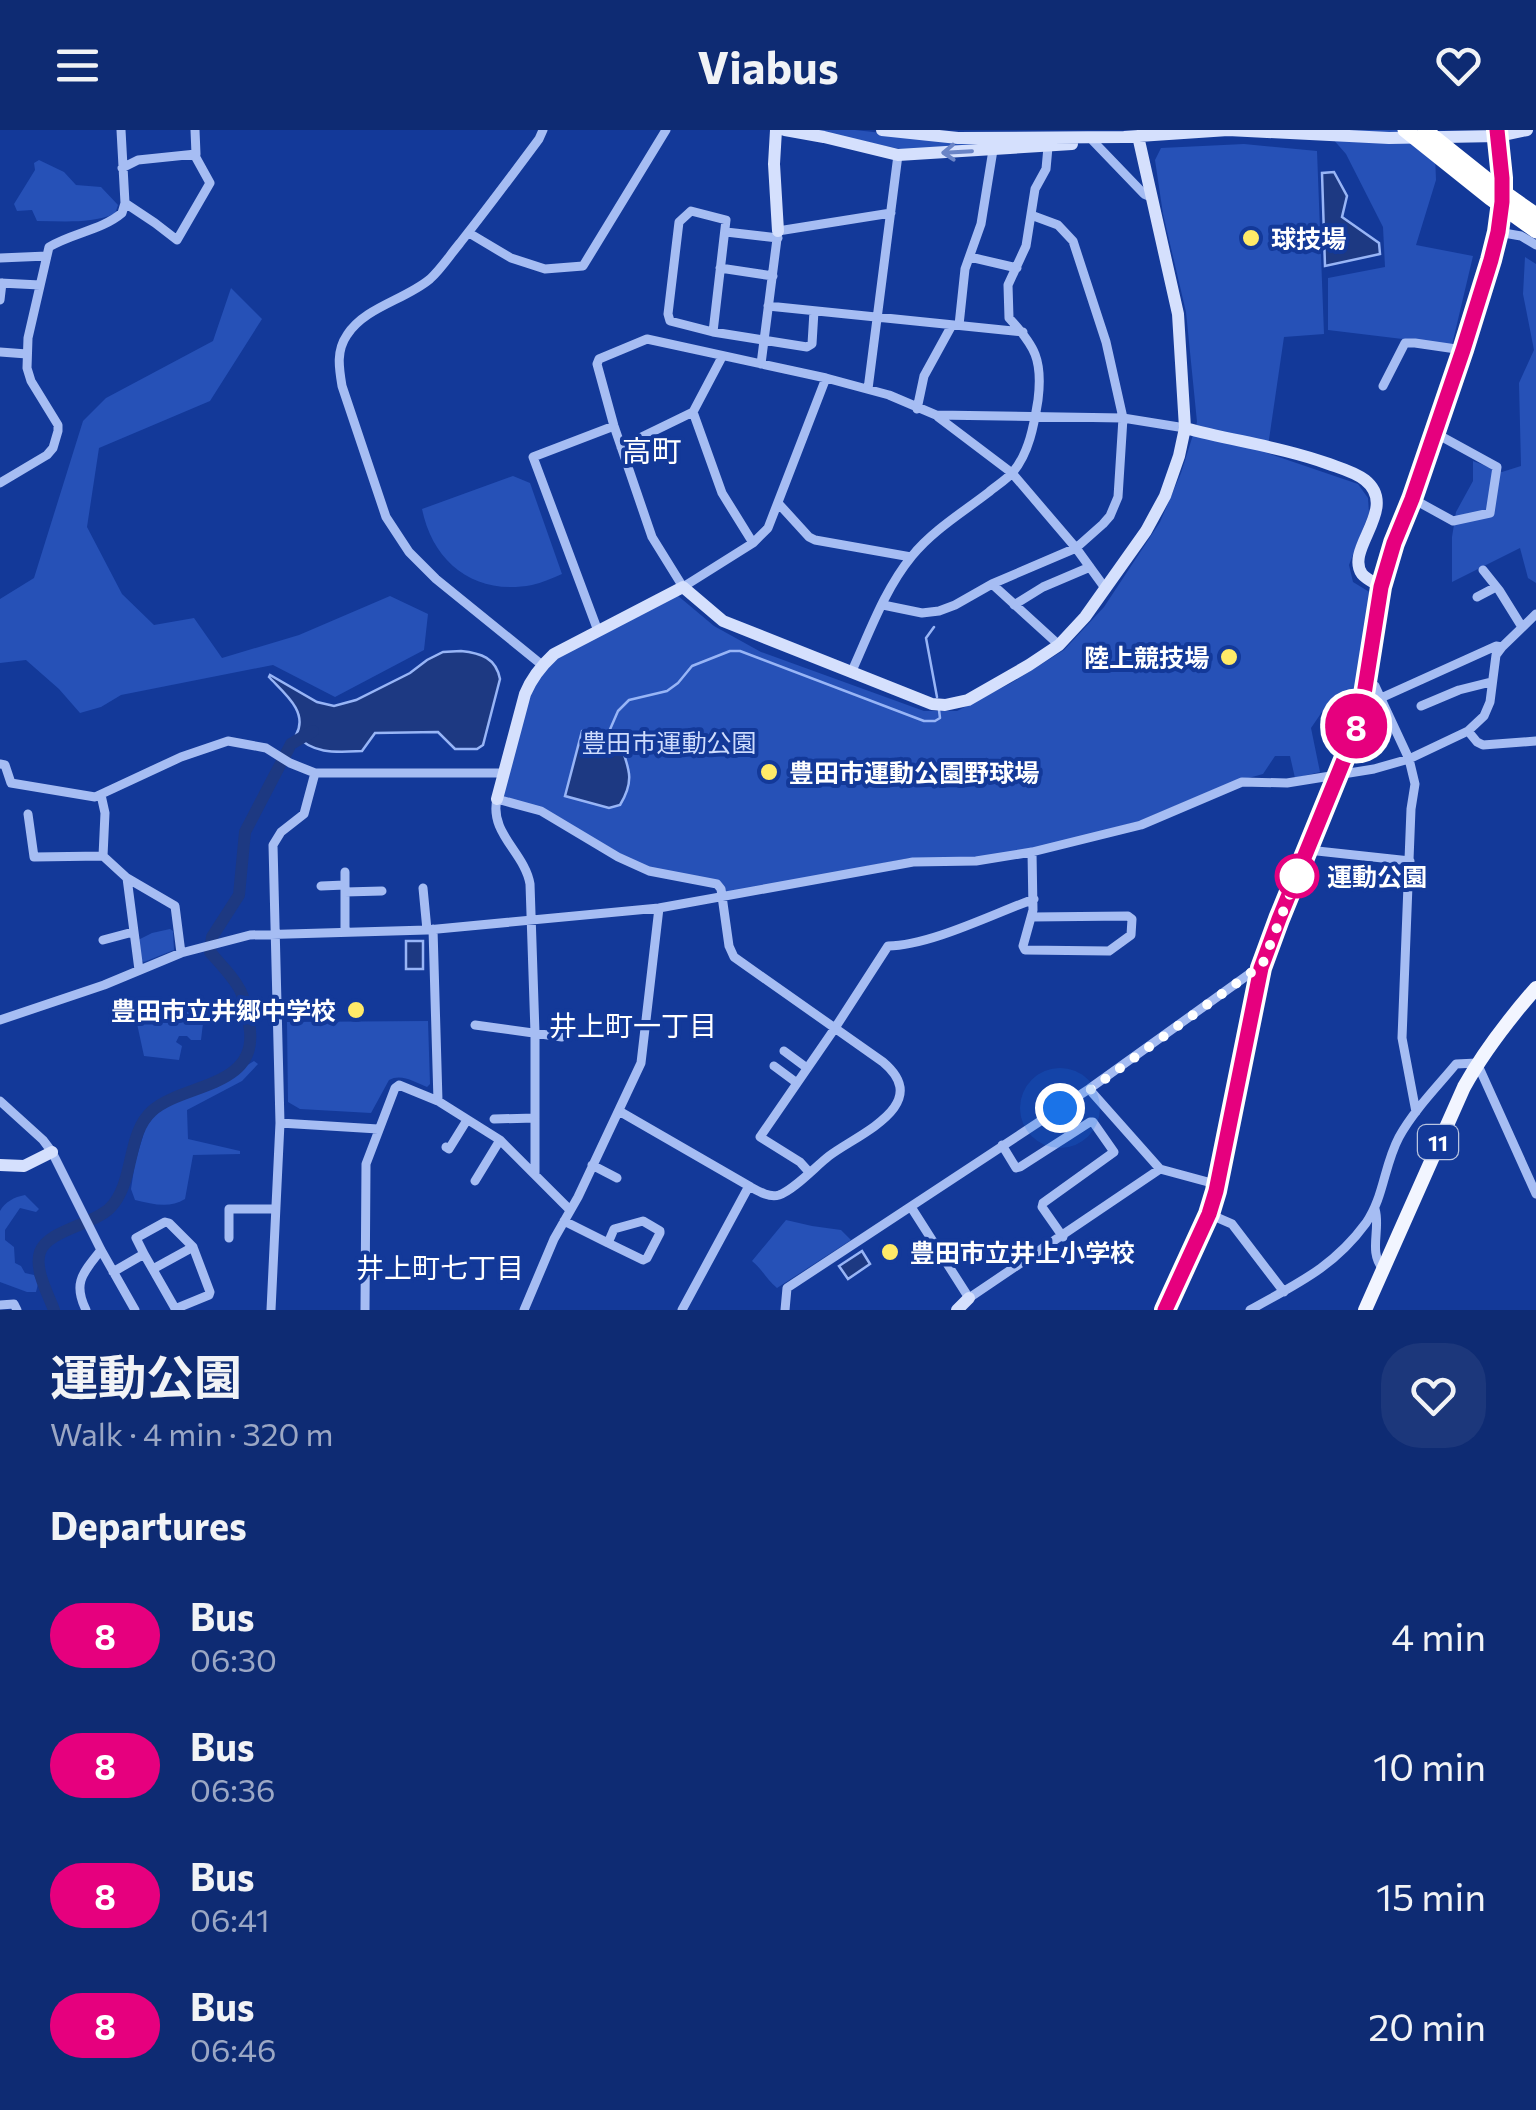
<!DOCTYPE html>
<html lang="en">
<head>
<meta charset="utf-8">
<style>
	body { margin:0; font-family:Commissioner,"Noto Sans JP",sans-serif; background:#1c377b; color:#f1f3f6; height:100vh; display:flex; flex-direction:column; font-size:38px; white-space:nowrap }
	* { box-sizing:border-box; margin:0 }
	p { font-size:32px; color:#9ba7c4 }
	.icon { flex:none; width:55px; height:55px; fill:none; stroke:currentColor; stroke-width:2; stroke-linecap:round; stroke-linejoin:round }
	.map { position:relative; height:1180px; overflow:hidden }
	.drawer { display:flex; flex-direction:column; background:#0e2b73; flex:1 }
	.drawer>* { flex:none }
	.badge { padding:0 20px; border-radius:32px; font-size:35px; line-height:65px }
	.you { position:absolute; width:50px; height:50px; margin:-25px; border:8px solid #fff; border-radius:50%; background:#1a73e8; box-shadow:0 0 0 15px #1a73e833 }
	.map>.badge { position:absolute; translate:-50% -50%; box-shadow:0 0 0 5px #fff }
	h2 { padding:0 50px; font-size:38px; line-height:90px }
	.round { display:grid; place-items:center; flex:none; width:105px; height:105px; border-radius:40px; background:#1c377b }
	.head { display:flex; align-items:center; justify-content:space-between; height:170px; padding:0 50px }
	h1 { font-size:48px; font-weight:700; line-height:75px }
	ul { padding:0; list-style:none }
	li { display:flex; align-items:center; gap:30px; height:130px; padding:0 50px }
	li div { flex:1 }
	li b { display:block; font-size:38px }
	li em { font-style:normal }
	li .badge { min-width:110px; font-weight:700; text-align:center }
	header { display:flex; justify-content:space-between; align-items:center; height:130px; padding:0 50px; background:#0e2b73; font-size:45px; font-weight:700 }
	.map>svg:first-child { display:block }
</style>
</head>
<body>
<header><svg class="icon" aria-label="menu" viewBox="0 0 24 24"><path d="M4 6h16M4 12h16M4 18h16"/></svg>Viabus<svg class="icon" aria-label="heart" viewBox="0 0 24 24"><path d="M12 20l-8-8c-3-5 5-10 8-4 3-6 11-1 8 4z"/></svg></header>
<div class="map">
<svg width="1536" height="1180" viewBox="0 0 1536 1180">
	<rect width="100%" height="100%" fill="#133999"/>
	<path fill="#2651b7" d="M 810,0 L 855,0 L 919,7 L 1036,10 L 905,20 Z
		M 1325,0 L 1434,0 L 1436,50 L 1416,115 L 1473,126 L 1452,215 L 1328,200 L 1328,148 L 1385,137 L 1383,97 L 1346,24 Z
		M 1244,14 L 1317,21 L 1324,204 L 1284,207 L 1267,323 L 1358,354 L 1368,368 L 1369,383 L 1349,435 L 1353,452 L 1371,463 L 1356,562 L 1326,576 L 1311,598 L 1320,642 L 1295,648 L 1290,626 L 1275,626 L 1263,644 L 1227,654 L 1139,691 L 1029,721 L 968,728 L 909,728 L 726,764 L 722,754 L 644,738 L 501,665 L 531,557 L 554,530 L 677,465 L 714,496 L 761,522 L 924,581 L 957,581 L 1011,553 L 1064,520 L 1104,477 L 1160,392 L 1181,343 L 1197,292 L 1186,182 L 1163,84 L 1155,30 L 1161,18 Z
		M 39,30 L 64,42 L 76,55 L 101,57 L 118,75 L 115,84 C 89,94 63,91 37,91 L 32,80 L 17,81 L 14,74 L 35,40 L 34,33 Z
		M 1525,127 L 1536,134 L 1536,453 L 1528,448 L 1520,418 L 1452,452 L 1452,407 L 1456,382 L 1473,351 L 1473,331 L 1502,342 L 1521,336 L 1519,253 L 1534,220 L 1523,164 Z
		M 231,158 L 262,189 L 210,271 L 99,318 L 87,397 L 122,464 L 154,495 L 194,488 L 222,528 L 299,505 L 390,466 L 428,484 L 424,520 L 335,567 L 273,535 L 121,565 L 101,577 L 80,583 L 59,559 L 26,530 L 0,533 L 0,469 L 34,448 L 83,291 L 106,268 L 213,211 Z
		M 513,346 L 530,353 L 562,444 C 552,448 542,453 532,455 C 475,466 433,433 422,379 Z
		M 170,799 L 173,801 L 174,820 L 144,832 L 140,830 L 138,810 L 152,803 Z
		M 202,881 L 204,885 L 201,910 L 191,910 L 187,906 L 179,906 L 176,912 L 182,916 L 179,930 L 144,926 L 136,889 L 139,885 Z
		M 428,891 L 430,954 L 427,957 C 415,952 401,943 389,950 L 371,983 L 300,979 L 288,972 L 287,892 Z
		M 254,931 L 258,934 L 242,951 L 187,980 L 188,1009 L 240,1021 L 240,1024 L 193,1025 L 185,1069 C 169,1079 153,1074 135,1070 L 131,1059 L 135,1033 L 148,989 L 159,980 L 217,954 Z
		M 25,1065 L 39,1079 L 36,1082 L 20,1078 L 5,1100 L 5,1110 L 14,1117 L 15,1133 L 21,1136 L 25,1143 L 34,1145 L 38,1154 L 36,1162 L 27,1162 L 0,1152 L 0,1081 C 5,1072 14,1067 25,1065 Z
		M 786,1090 L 812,1096 L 841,1100 L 851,1110 L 777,1158 C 767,1150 763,1140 752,1131 Z"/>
	<path fill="#1d3982" stroke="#98b5f6" stroke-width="2.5" d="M 1334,42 L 1347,66 L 1342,87 L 1379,113 L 1380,124 L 1325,136 L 1322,43 Z
		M 461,521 C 481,523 496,528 500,549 L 483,615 L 477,619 L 455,619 L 438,602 L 375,603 L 362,621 C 338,622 313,625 296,605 C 309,582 284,563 269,547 L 270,545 L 317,572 L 334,576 L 356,570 L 410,543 L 427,530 L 443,522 Z
		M 594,599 L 618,607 C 627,636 637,647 620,675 L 609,678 L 565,666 L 582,601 Z
		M 406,811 L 423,811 L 423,839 L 406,839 Z
		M 862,1121 L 870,1134 L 848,1149 L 839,1136 Z"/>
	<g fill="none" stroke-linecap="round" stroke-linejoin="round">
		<path stroke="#98b5f6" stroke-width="2.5" d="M 934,497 L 926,508 L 937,567
			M 608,604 L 618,581 L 629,570 L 667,561 L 678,553 L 692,536 L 730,521 L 740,521 L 924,591 L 935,591 L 940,588 L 939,580"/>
		<path stroke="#1d3982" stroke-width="12" d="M 54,1180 C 48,1164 34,1139 40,1122 C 48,1100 93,1095 110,1078 C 135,1053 126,1004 152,981 C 182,954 256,958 250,901 C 245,858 238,854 210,822 L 212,807 L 239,765 L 245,702 L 291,614 L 313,601"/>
		<path stroke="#a6bdf3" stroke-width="9" d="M 1093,11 L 1144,64 L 1151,67
			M 122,38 L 138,30 L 196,24 L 195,0
			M 125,73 L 155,93 L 177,110 L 210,53 L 194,24
			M 726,102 L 778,108
			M 1498,102 L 1521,106 L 1536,115
			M 469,103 L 511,128 L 545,139 L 583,136 L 666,0
			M 970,127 L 1017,138
			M 0,128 L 47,126
			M 720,138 L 773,146
			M 0,153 L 40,155
			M 0,170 L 2,153
			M 768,176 L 1023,202
			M 959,195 L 965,139 L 981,94 L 993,20
			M 713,202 L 726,90 L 691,81 L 679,92 L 668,184 L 670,191 L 713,202 L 807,217 L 812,214 L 814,181
			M 0,222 L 27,224
			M 761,234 L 778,101 L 891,83
			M 826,248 L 768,398 L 753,413 L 683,457 L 652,407 L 614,296 L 597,234 L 599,229 L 647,209 L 826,248 L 889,265 L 936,285 L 1123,288 L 1185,298
			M 1383,256 L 1405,213 L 1415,213 L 1463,220
			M 868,259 L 898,25
			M 917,279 L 924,246 L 952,195
			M 693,282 L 722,363 L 753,413
			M 938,287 L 1012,343 L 1076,418 L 1105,458
			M 621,317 L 693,282 L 722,227
			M 0,353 L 47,325 L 53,318 L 58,301 L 58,295 L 31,251 L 27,238 L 28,208 L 49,117 C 72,103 102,100 122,83 L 125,73 L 121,0
			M 1413,369 L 1453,391 L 1490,383 L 1497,337 L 1435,303
			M 778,373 L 809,407 L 815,410 L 911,427
			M 1483,440 L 1499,460 L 1522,497
			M 992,454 L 1059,515
			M 1477,467 L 1496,457
			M 883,475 L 922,483 L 939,481 L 955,475 L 992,454 L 1076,418 L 1103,394 L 1110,386 L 1118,367 L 1123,288 L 1106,212 L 1073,111 L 1058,95 L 1031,85
			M 1014,475 L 1043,457 L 1090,437
			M 598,501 L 533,327 L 614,296
			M 542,535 L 436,449 L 409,422 L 386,387 L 342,256 C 339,238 336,221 347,205 C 365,177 405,170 430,149 C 441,139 450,125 460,113 C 487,79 513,44 539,9 L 543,0
			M 851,543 C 869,504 884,460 912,426 C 932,401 963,382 989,362 C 996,356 1006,350 1013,342 C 1029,323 1034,295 1038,270 C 1043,230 1035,216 1009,188 L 1008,155 L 1026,116 L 1035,59 L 1046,39 L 1048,17
			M 1366,551 L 1375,556 L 1409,629 L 1415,654 L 1411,679 L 1402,908 L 1416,982
			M 1421,576 L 1459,560 L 1491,552
			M 1361,577 L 1496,516 L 1502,517
			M 1468,601 L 1477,612 L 1483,615 L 1536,611
			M 0,634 L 5,635 L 11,653 L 95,667 L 181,627 L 228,611 L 266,618 L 290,633 L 315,643 L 504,643
			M 101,665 L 105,683 L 103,726 L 127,748 L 139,840
			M 28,684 L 34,727 L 103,726
			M 1308,720 L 1410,731
			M 1032,722 L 1033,780 L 1023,816 L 1025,820 L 1109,821 L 1131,805 L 1132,789 L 1128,786 L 1032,787
			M 345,742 L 345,802
			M 127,748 L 175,776 L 181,823
			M 321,756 L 345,755
			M 423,758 L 427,800
			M 345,762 L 382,761
			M 433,799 L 438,971
			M 103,810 L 133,802
			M 0,890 L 104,855 L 181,823 L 250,805 L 427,800 L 659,778 L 913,732 L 976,731 L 1032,722 L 1141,695 L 1242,652 L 1287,653 L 1374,639 L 1409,629 L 1468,601 L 1484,586 L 1490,572 L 1496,525 L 1502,517 L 1536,484
			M 475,895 L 562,907
			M 784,921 L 807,938
			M 774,936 L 797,953
			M 1089,959 L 1160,1039 L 1208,1052 L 1216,1061
			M 0,971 L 43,1010 L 52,1022 L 101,1120 L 135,1180
			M 494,989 L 535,988
			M 280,993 L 378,999
			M 1002,1015 L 1016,1038 L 1020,1037 L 1090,992 L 1093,992 L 1114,1022 L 1043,1073 L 1042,1077 L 1063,1107
			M 446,1017 L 449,1019 L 467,990
			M 592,1035 L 617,1048
			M 809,1042 L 800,1032 L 760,1007 L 835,898 L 888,816 C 929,816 993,784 1034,769
			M 535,1044 L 535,903 L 530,754 C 525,723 489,703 497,669 L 541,681 L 618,727 L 649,741 L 717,754 L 721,759 L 729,816 L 734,827 L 883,932 C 934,975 858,1004 829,1026 C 816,1036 794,1060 779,1065 C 769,1068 758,1061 749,1056 L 619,981
			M 475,1051 L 500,1010
			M 911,1077 L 969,1168 L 1160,1039
			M 1375,1079 C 1381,1099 1368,1122 1383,1139
			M 1209,1084 L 1232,1094 L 1284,1162
			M 564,1091 L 608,1113
			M 643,1091 L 660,1101 L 660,1103 L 647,1128 L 643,1130 L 608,1113 L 614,1099 Z
			M 229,1108 L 229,1079 L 275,1079
			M 144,1124 L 136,1108 L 165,1092 L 169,1093 L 193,1117 L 210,1162 L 209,1165 L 175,1179
			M 153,1139 L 193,1117
			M 113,1142 L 144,1124 L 176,1180
			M 0,1175 L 14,1174 L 17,1180
			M 86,1180 C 72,1152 84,1142 101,1120
			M 271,1180 L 280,993 L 273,715 L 281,702 L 304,684 L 315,643
			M 365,1180 L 366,1034 L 395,958 L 399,955 L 438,971 L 500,1010 L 570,1080
			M 524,1180 L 554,1109 L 578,1067 L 641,933 L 659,778
			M 682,1180 L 749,1056
			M 785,1180 L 787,1158 L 1089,959 L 1252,842 L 1261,838
			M 1250,1180 C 1296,1154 1333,1138 1366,1093 C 1384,1067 1384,1035 1399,1007 C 1414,980 1437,957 1456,934 L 1477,933 L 1536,1064"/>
		<path stroke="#d5e0fd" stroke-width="12" d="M 776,0 L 774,34 L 778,101
			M 785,0 L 824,7 L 898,25 L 1072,14
			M 882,0 L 958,8 L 1124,7 L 1228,0 L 1389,8 L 1498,6 L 1527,0
			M 1185,298 C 1233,311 1282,317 1329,334 C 1340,338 1355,342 1365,350 C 1400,378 1344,419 1362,444 C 1366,449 1375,453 1381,457
			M 497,669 L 525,564 C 532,547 541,536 554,524 L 683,457 L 723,491 L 932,574 L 945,575 L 968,570 L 1029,535 L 1059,515 L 1085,487 L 1146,401 L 1165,366 L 1179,326 L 1185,298 L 1178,184 L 1138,6
			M 0,1035 L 24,1036 L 52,1022
			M 957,1180 L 969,1168
			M 1166,1180 L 1209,1084 L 1216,1061 L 1261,838 L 1352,610 L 1361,577 L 1381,457 L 1394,413 L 1413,369 L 1463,220 L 1498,102 L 1502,49 L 1497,0"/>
		<path stroke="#f2f5ff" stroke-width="14" d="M 1365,1180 L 1464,957 C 1484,921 1509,889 1536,858"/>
		<path stroke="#fff" stroke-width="15" d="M 1405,0 L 1490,68 L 1536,101
			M 1425,0 L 1499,59 L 1536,85"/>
	</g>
	<defs><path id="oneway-shaft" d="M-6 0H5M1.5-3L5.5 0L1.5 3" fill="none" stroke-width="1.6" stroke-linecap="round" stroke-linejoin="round" transform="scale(2.5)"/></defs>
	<use stroke="#6a84c6" href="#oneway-shaft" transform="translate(957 22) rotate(177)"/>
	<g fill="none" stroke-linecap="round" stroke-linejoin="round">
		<g stroke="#fff" stroke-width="22">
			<path id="line" d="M 1165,1180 L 1209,1084 L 1216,1061 L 1261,838 L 1279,789 L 1352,610 L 1362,577 L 1381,457 L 1394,413 L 1412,369 L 1463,220 L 1491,130 L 1498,102 L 1502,72 L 1502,48 L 1497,0"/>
		</g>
		<use href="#line" stroke="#e6007e" stroke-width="15"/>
		<path stroke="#fff" stroke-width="10" stroke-dasharray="0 18" d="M 1060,978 L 1090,960 L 1252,842 L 1261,838 L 1297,746"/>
	</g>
	<g fill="#ffea68" stroke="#133999" stroke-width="4">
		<circle cx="1251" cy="108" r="10"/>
		<circle cx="1229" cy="527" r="10"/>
		<circle cx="769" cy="642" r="10"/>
		<circle cx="356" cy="880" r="10"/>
		<circle cx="890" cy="1122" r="10"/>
	</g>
	<circle fill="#fff" stroke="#e6007e" stroke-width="5" cx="1297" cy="746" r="20"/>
	<g text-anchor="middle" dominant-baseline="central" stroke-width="8" stroke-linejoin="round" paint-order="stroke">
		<rect fill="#133999" stroke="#b8c4e0" stroke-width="2.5" x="1418" y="995" width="40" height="34" rx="8"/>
		<g font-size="22" font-weight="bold" fill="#fff">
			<text x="1438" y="1012">11</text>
		</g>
		<g font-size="25" font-weight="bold" fill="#fff" stroke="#133999" text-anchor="start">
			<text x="1271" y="108">球技場</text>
			<text x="1209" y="527" text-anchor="end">陸上競技場</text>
			<text x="789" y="642">豊田市運動公園野球場</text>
			<text x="336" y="880" text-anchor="end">豊田市立井郷中学校</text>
			<text x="910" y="1122">豊田市立井上小学校</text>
		</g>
		<g font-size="25" fill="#cedcfd" stroke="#133999">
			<text x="669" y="612">豊田市運動公園</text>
		</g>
		<g font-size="25" font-weight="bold" fill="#fff" stroke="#133999" text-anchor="start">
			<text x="1327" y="746">運動公園</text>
		</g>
		<g font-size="28" fill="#fff" stroke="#133999">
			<text x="633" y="895">井上町一丁目</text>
			<text x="440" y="1137">井上町七丁目</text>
		</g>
		<g font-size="30" fill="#fff" stroke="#133999">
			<text x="652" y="319">高町</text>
		</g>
	</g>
</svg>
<div class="you" style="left:1060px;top:978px"></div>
<b class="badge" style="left:1356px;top:596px;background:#e6007e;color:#fff">8</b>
</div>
<section class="drawer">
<div class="head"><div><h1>運動公園</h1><p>Walk · 4 min · 320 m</p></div><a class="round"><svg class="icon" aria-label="heart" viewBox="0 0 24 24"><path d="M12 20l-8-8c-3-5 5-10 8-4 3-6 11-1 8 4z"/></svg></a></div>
<h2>Departures</h2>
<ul>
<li><span class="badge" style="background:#e6007e;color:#fff">8</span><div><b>Bus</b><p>06:30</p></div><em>4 min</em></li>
<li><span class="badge" style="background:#e6007e;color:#fff">8</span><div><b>Bus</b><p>06:36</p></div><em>10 min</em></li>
<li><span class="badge" style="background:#e6007e;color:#fff">8</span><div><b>Bus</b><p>06:41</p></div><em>15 min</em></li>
<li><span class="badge" style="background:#e6007e;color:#fff">8</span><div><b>Bus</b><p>06:46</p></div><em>20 min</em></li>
</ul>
</section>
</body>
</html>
